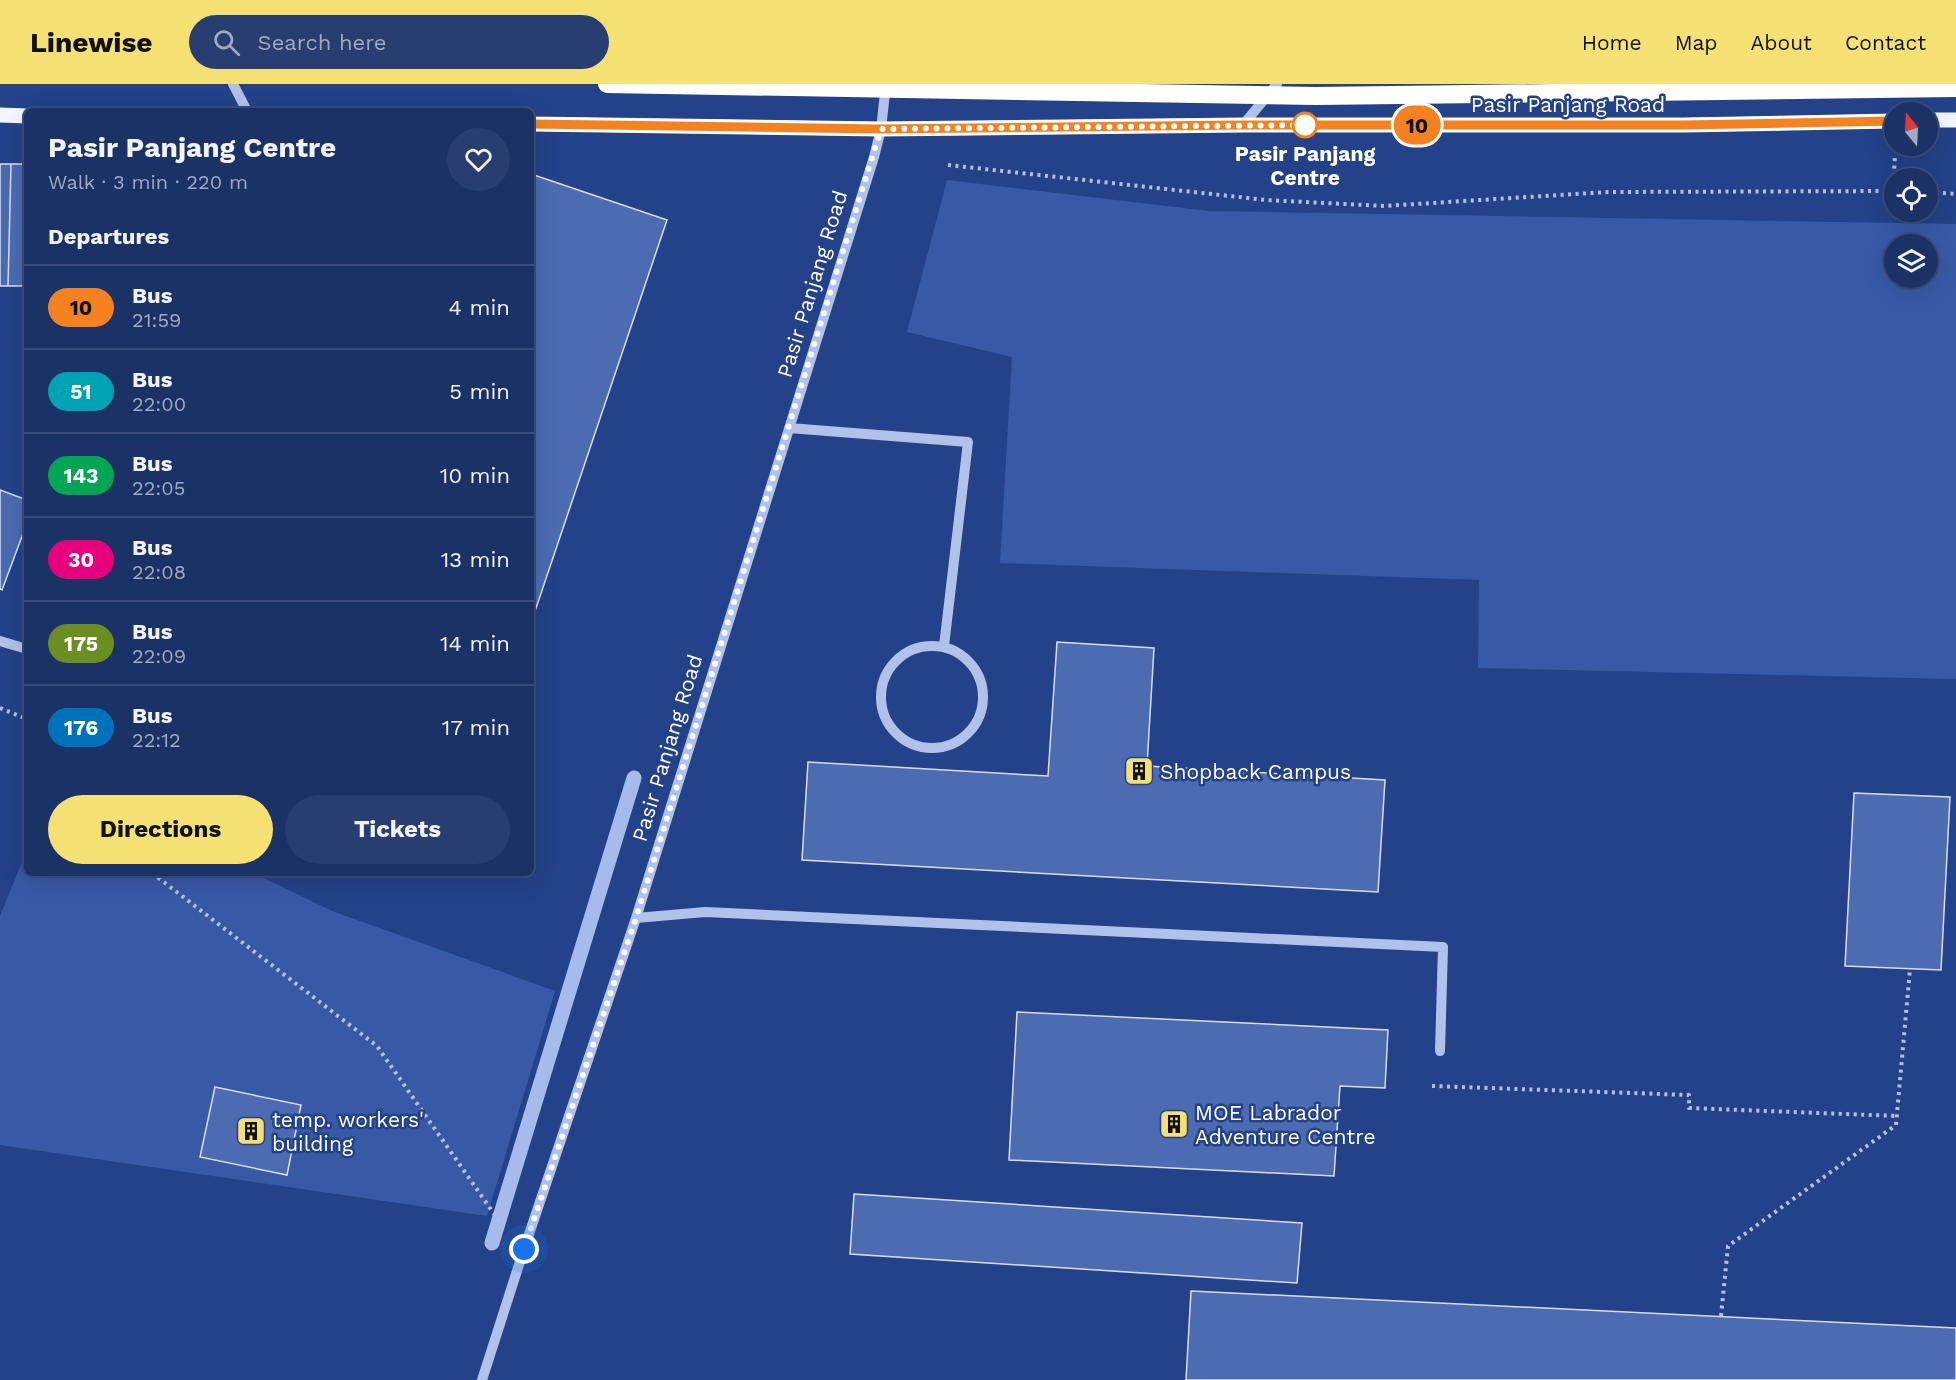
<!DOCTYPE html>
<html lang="en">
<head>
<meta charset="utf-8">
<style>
	body { margin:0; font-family:"Work Sans",sans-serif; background:#283e70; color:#f1f3f6; height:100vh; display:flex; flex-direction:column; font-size:22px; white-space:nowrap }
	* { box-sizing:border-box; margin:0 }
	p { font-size:20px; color:#a0aac0 }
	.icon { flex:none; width:33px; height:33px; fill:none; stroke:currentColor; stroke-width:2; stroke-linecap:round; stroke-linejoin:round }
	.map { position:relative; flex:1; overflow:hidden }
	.side { position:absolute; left:24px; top:24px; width:510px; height:768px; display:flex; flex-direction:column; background:#1b3267; border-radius:9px; box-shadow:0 6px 24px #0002,0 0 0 2px #394d7b }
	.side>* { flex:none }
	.badge { padding:0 12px; border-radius:20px; font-size:21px; line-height:39px }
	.needle { width:39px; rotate:342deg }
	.fabs { position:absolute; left:1884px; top:18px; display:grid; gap:12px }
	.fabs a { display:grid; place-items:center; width:54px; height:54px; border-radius:50%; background:#1b3267; box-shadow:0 6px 24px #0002,0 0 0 2px #394d7b; font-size:30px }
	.you { position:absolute; width:30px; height:30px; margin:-15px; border:4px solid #fff; border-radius:50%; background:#1a73e8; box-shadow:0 0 0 9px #1a73e833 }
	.map>.badge { position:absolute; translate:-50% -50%; box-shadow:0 0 0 3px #fff }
	h2 { padding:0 24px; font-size:22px; line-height:54px }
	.round { display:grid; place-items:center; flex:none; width:63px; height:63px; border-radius:32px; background:#283e70 }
	.summary { display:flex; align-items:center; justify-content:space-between; height:102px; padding:0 24px }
	h1 { font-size:28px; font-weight:700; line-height:45px }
	.action { display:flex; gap:12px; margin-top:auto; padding:12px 24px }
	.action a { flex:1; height:69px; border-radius:36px; background:#f5e173; color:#111; font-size:24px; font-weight:700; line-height:69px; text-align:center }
	.action a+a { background:#283e70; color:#f1f3f6 }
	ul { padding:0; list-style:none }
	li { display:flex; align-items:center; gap:18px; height:84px; padding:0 24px; border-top:2px solid #394d7b }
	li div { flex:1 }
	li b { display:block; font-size:22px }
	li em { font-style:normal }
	li .badge { min-width:66px; font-weight:700; text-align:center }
	header { display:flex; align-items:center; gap:36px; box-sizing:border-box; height:84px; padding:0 30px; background:#f5e173; color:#111 }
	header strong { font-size:28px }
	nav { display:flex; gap:33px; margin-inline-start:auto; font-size:21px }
	.search { width:420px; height:54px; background:#283e70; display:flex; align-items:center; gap:15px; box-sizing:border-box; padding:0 21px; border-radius:33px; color:#a0aac0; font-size:22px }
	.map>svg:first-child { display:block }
</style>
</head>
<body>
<header>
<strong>Linewise</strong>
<div class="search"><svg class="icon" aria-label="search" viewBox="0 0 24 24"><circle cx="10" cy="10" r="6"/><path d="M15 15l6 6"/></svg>Search here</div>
<nav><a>Home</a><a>Map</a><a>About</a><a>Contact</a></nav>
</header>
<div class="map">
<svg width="1956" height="1296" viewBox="0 0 1956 1296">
	<rect width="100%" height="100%" fill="#244289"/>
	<path fill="#385aa6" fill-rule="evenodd" d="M 947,96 L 1209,127 L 1956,140 L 1956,595 L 1478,584 L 1479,496 L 1000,479 L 1012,273 L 907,248 ZM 1894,160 L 1928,160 L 1928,194 L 1894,194 Z
		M 27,766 L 27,789 L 253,789 L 332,827 L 555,907 L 487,1132 L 0,1061 L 0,832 Z"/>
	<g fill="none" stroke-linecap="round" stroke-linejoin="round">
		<path stroke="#a4bbeb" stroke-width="15" d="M 492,1159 L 634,694"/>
	</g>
	<path fill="#4c6bb1" stroke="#d4dff7" stroke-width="1.5" d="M 0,80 L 11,80 L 8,202 L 0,202 Z
		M 11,80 L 27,80 L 27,202 L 8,202 Z
		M 531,90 L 667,136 L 532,536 L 531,535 Z
		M 0,406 L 27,416 L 27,439 L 2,506 L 0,505 Z
		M 1057,558 L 1154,564 L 1147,682 L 1385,696 L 1378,808 L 802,776 L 808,678 L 1048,692 Z
		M 1854,709 L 1950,713 L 1941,886 L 1845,882 Z
		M 1017,928 L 1388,946 L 1385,1004 L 1340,1002 L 1334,1092 L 1009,1076 Z
		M 215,1003 L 301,1021 L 287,1091 L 200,1073 Z
		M 854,1110 L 1302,1139 L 1297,1199 L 850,1170 Z
		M 1191,1207 L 1956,1244 L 1956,1296 L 1186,1296 Z"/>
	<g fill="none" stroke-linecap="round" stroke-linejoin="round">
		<path stroke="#b0c2ea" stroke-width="4" stroke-dasharray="3 4.5" stroke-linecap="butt" d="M 948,81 L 1266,116 L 1384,122 L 1608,108 L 1894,107
			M 1893,107 L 1895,71
			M 1928,108 L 1956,110
			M 0,624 L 27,635
			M 152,789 L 377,962 L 499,1137
			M 1432,1002 L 1689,1011 L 1689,1024 L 1897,1032
			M 1721,1232 L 1728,1162 L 1896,1041 L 1910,885"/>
		<path stroke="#b0c2ea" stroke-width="10" d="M 233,0 L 247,27
			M 1243,41 L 1277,0
			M 789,344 L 968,358 L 944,562
			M 0,557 L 27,565
			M881 613a51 51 0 1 1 102 0a51 51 0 1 1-102 0Z
			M 636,834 L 705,828 L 1443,863 L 1440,967
			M 482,1296 L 524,1165 L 636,834 L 874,73 L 881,45 L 886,0"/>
		<path stroke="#f3f6fe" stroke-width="15" d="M 0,31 L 27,32
			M 1928,36 L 1956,36
			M 531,40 L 881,45 L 1243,41 L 1685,41 L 1894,37"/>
		<path stroke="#fff" stroke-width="18" d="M 607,0 L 1316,12 L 1956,4"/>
	</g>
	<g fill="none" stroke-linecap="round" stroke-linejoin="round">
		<g stroke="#fff" stroke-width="14">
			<path id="line" d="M 531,40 L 881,45 L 1243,41 L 1684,41 L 1894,37"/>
		</g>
		<use href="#line" stroke="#f58220" stroke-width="9"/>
		<path stroke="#fff" stroke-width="6" stroke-dasharray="0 10.8" d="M 524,1165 L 636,834 L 881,45 L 1313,41 L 1305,41"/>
	</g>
	<defs>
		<g id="building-square" transform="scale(1.5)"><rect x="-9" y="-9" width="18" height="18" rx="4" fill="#f5e173" stroke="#244289"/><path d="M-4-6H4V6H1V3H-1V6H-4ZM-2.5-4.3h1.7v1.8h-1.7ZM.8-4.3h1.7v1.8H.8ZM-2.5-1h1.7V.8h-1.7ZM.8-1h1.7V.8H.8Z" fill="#111"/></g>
	</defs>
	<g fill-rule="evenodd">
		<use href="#building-square" x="1139" y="687"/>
		<use href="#building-square" x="1174" y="1040"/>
		<use href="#building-square" x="251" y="1047"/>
	</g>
	<circle fill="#fff" stroke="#f58220" stroke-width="3" cx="1305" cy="41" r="12"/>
	<g text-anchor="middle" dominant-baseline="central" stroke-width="5" stroke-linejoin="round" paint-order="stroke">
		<g font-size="21" fill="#fff" stroke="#244289">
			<text x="1568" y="20">Pasir Panjang Road</text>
			<text transform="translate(812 200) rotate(-73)">Pasir Panjang Road</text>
			<text transform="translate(667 664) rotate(-73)">Pasir Panjang Road</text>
		</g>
		<g font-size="21" font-weight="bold" fill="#fff" stroke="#244289">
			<text x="1305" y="69">Pasir Panjang<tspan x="1305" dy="24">Centre</tspan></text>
		</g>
		<g font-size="21" fill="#fff" stroke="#244289" text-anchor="start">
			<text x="1160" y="687">Shopback Campus</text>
			<text x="1195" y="1028">MOE Labrador<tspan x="1195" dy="24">Adventure Centre</tspan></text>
			<text x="272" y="1035">temp. workers'<tspan x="272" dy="24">building</tspan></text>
		</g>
	</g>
</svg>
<div class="fabs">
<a><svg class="needle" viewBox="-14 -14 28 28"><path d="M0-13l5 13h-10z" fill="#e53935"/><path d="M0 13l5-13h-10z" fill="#a0aac0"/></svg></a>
<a><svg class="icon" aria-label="locate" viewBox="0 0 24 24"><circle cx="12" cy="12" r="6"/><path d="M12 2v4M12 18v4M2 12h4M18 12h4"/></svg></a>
<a><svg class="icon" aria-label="layers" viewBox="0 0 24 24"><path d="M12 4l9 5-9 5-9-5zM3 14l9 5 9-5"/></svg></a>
</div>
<div class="you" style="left:524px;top:1165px"></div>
<b class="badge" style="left:1417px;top:41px;background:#f58220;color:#111">10</b>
<section class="side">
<div class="summary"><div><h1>Pasir Panjang Centre</h1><p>Walk · 3 min · 220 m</p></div><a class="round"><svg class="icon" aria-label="heart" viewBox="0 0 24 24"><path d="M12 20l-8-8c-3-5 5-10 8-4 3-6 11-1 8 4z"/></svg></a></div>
<h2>Departures</h2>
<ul>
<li><span class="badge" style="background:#f58220;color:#111">10</span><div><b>Bus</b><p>21:59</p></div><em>4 min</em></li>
<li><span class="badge" style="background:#00a3b4;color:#fff">51</span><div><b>Bus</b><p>22:00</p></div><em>5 min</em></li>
<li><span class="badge" style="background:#00a651;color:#fff">143</span><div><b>Bus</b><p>22:05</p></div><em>10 min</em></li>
<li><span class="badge" style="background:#e6007e;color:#fff">30</span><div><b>Bus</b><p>22:08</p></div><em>13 min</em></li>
<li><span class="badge" style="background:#6b8e23;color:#fff">175</span><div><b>Bus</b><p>22:09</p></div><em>14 min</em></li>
<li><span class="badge" style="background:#0072bc;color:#fff">176</span><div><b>Bus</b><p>22:12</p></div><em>17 min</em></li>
</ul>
<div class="action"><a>Directions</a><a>Tickets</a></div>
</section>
</div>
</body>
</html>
